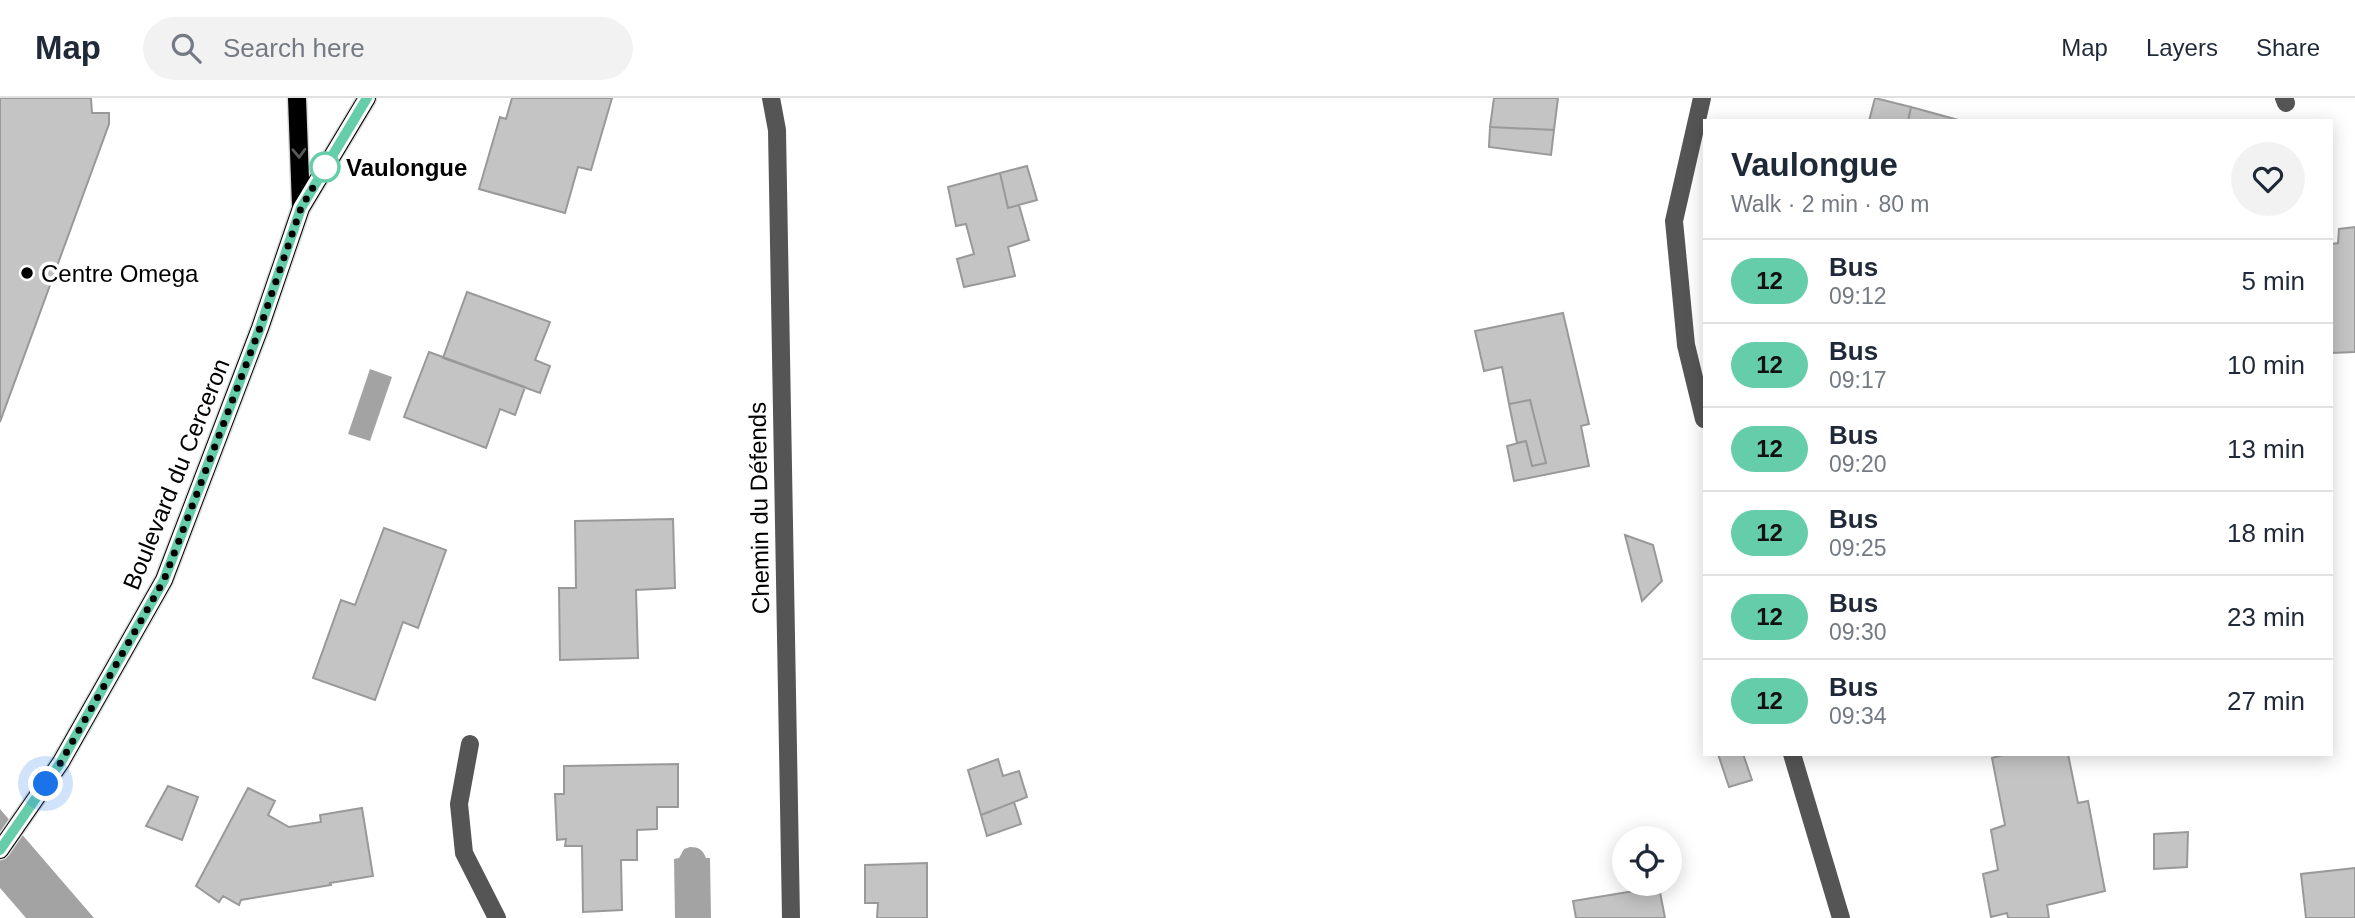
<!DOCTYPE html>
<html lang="en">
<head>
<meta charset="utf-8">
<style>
	body { margin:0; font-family:Arial,sans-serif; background:#f2f2f3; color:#1f2937; height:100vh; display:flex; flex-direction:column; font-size:26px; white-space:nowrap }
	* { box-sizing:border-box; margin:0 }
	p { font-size:23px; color:#747a83 }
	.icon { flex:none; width:38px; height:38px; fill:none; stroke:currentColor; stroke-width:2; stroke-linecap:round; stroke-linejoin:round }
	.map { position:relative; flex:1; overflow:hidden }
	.sheet { position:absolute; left:1703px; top:21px; width:630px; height:637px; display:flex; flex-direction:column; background:#fff; border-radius:0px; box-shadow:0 4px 18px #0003 }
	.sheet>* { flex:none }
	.badge { padding:0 14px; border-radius:23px; font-size:24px; line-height:46px }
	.buttons { position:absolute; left:1612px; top:728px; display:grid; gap:14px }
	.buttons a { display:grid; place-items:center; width:70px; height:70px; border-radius:50%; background:#fff; box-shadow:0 4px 18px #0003; font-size:35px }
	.you { position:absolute; width:35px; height:35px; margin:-18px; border:5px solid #fff; border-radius:50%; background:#1a73e8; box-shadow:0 0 0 10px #1a73e833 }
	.map>.badge { position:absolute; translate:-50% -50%; box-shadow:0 0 0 4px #fff }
	.round { display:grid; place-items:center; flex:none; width:74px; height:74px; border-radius:37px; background:#f2f2f3 }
	.overview { display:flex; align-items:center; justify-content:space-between; height:119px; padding:0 28px }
	h1 { font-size:33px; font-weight:800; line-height:52px }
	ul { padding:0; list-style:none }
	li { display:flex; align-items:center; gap:21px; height:84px; padding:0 28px; border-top:2px solid #e0e1e3 }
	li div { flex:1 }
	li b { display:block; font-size:26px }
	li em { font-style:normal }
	li .badge { min-width:77px; font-weight:700; text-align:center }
	header { display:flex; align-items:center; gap:42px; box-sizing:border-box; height:98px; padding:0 35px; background:#fff; border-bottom:2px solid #e0e1e3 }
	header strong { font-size:33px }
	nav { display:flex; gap:38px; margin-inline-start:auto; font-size:24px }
	.search { width:490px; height:63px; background:#f2f2f3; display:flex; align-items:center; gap:18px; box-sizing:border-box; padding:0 24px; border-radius:38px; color:#747a83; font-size:26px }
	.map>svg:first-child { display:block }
</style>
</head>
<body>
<header>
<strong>Map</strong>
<div class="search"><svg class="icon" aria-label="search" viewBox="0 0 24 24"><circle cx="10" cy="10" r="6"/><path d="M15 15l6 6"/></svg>Search here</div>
<nav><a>Map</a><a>Layers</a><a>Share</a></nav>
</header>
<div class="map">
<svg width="2355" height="820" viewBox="0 0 2355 820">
	<rect width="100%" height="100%" fill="#fff"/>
	<path fill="#a3a3a3" d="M 370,271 L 392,279 L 370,343 L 348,336 Z
		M 0,711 L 94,820 L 26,820 L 0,790 Z
		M 690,749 C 699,749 703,752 706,760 L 710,760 L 711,820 L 675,820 L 674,761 L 679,760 L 684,751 Z"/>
	<path fill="#c4c4c4" stroke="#999" stroke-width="2" d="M 0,0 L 91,0 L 92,15 L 109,15 L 109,26 L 0,324 Z
		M 512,0 L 612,0 L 591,72 L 578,69 L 565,115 L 479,91 L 500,19 L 506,21 Z
		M 1494,0 L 1558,0 L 1554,32 L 1490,29 Z
		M 1875,0 L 1911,9 L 1908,23 L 1869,23 Z
		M 1911,9 L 1962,23 L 1908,23 Z
		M 1490,29 L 1554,32 L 1551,57 L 1489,49 Z
		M 1027,68 L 1037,102 L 1008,110 L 1000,75 Z
		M 1000,75 L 1008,110 L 1019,107 L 1029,142 L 1008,149 L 1015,178 L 964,189 L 957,161 L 974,156 L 966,126 L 956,128 L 948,89 Z
		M 2355,129 L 2355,254 L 2331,255 L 2331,146 L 2338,145 L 2339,131 Z
		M 467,194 L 550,224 L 535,262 L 550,268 L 540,295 L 443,260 Z
		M 1563,215 L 1589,326 L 1581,328 L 1589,368 L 1514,383 L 1507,348 L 1526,343 L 1532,368 L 1546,365 L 1530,302 L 1509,306 L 1502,269 L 1484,273 L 1475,233 Z
		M 429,254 L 525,289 L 515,317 L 500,311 L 486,350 L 404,319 Z
		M 1530,302 L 1546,365 L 1532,368 L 1526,343 L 1517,345 L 1509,306 Z
		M 673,421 L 675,490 L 636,492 L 638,560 L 560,562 L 559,490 L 576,490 L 575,423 Z
		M 384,430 L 446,452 L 418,530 L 403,524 L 375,602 L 313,580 L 341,502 L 355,507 Z
		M 1625,437 L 1653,447 L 1662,483 L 1642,503 Z
		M 1718,656 L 1743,656 L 1752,682 L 1729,689 Z
		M 2006,656 L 2068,656 L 2078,705 L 2088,703 L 2105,793 L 2047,807 L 2049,820 L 2008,820 L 2007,815 L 1991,819 L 1983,776 L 1998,772 L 1991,732 L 2005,727 L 1992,660 Z
		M 998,661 L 1003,678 L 1019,673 L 1027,699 L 981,717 L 968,672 Z
		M 678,666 L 678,709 L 657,709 L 657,731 L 637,732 L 637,762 L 621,762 L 622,812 L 583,814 L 582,748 L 565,748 L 566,741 L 557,742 L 555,696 L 564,696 L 564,668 Z
		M 168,688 L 198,699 L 182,742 L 146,728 Z
		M 248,690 L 275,703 L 268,717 L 289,729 L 321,724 L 320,717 L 362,710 L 373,778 L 330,785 L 331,787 L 241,802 L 239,807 L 223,798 L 219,804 L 196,788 Z
		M 1014,704 L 1021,726 L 987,738 L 981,717 Z
		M 2188,734 L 2187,769 L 2154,771 L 2154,736 Z
		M 927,765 L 927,820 L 877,820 L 878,805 L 865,805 L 865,767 Z
		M 2355,770 L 2355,820 L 2306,820 L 2301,776 Z
		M 1659,789 L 1665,820 L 1576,820 L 1573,803 Z"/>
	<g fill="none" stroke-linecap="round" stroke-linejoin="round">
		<g stroke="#dbdbdb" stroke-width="21">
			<path id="major" d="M 297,0 L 301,108
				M 0,752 L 61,664 L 164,482 L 260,230 L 301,110 L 367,0"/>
		</g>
		<path stroke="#555" stroke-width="18" d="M 771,0 L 777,32 L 791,820
			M 1702,0 L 1674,123 L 1686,247 L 1704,321
			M 2284,0 L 2286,5
			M 470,646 L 459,706 L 464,755 L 497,820
			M 1792,656 L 1841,820"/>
		<use href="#major" stroke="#000" stroke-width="18"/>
	</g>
	<defs><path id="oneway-chevron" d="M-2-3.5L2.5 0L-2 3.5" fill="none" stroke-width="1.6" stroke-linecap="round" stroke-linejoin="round" transform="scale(1.75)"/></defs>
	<use stroke="#595959" href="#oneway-chevron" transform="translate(299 55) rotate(88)"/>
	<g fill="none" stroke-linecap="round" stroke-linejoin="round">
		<g stroke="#fff" stroke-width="16">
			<path id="line" d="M 0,752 L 61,664 L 164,482 L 260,230 L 301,110 L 367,0"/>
		</g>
		<use href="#line" stroke="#66cdaa" stroke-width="10"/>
		<path stroke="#000" stroke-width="7" stroke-dasharray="0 12.6" d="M 46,686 L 61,664 L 164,482 L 260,230 L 301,110 L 325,69"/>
	</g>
	<circle fill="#fff" stroke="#66cdaa" stroke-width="3.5" cx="325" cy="69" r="14"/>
	<circle fill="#000" stroke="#fff" stroke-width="2.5" cx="27" cy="175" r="7"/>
	<g text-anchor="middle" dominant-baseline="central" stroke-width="7" stroke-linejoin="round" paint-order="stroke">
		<g font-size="24" font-weight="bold" fill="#000" stroke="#fff" text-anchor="start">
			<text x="346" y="69">Vaulongue</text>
		</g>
		<g font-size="24" fill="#000" stroke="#fff" text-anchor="start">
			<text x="41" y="175">Centre Omega</text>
		</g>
		<g font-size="24" fill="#000" stroke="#fff">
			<text transform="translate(176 376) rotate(-68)">Boulevard du Cerceron</text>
			<text transform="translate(759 410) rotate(-91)">Chemin du Défends</text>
		</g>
	</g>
</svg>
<div class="buttons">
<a><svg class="icon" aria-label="locate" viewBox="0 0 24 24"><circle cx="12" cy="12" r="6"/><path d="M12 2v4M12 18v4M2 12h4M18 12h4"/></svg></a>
</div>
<div class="you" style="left:46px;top:686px"></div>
<section class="sheet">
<div class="overview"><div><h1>Vaulongue</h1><p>Walk · 2 min · 80 m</p></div><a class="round"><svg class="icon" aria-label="heart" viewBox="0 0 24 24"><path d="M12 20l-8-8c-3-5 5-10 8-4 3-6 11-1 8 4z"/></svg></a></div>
<ul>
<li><span class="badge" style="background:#66cdaa;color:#111">12</span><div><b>Bus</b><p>09:12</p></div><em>5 min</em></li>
<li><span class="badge" style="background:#66cdaa;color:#111">12</span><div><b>Bus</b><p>09:17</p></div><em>10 min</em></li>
<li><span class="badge" style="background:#66cdaa;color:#111">12</span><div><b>Bus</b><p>09:20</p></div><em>13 min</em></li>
<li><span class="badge" style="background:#66cdaa;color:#111">12</span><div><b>Bus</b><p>09:25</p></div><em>18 min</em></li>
<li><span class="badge" style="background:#66cdaa;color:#111">12</span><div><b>Bus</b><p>09:30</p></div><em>23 min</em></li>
<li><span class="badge" style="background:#66cdaa;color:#111">12</span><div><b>Bus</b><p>09:34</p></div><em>27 min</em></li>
</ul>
</section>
</div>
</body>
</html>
